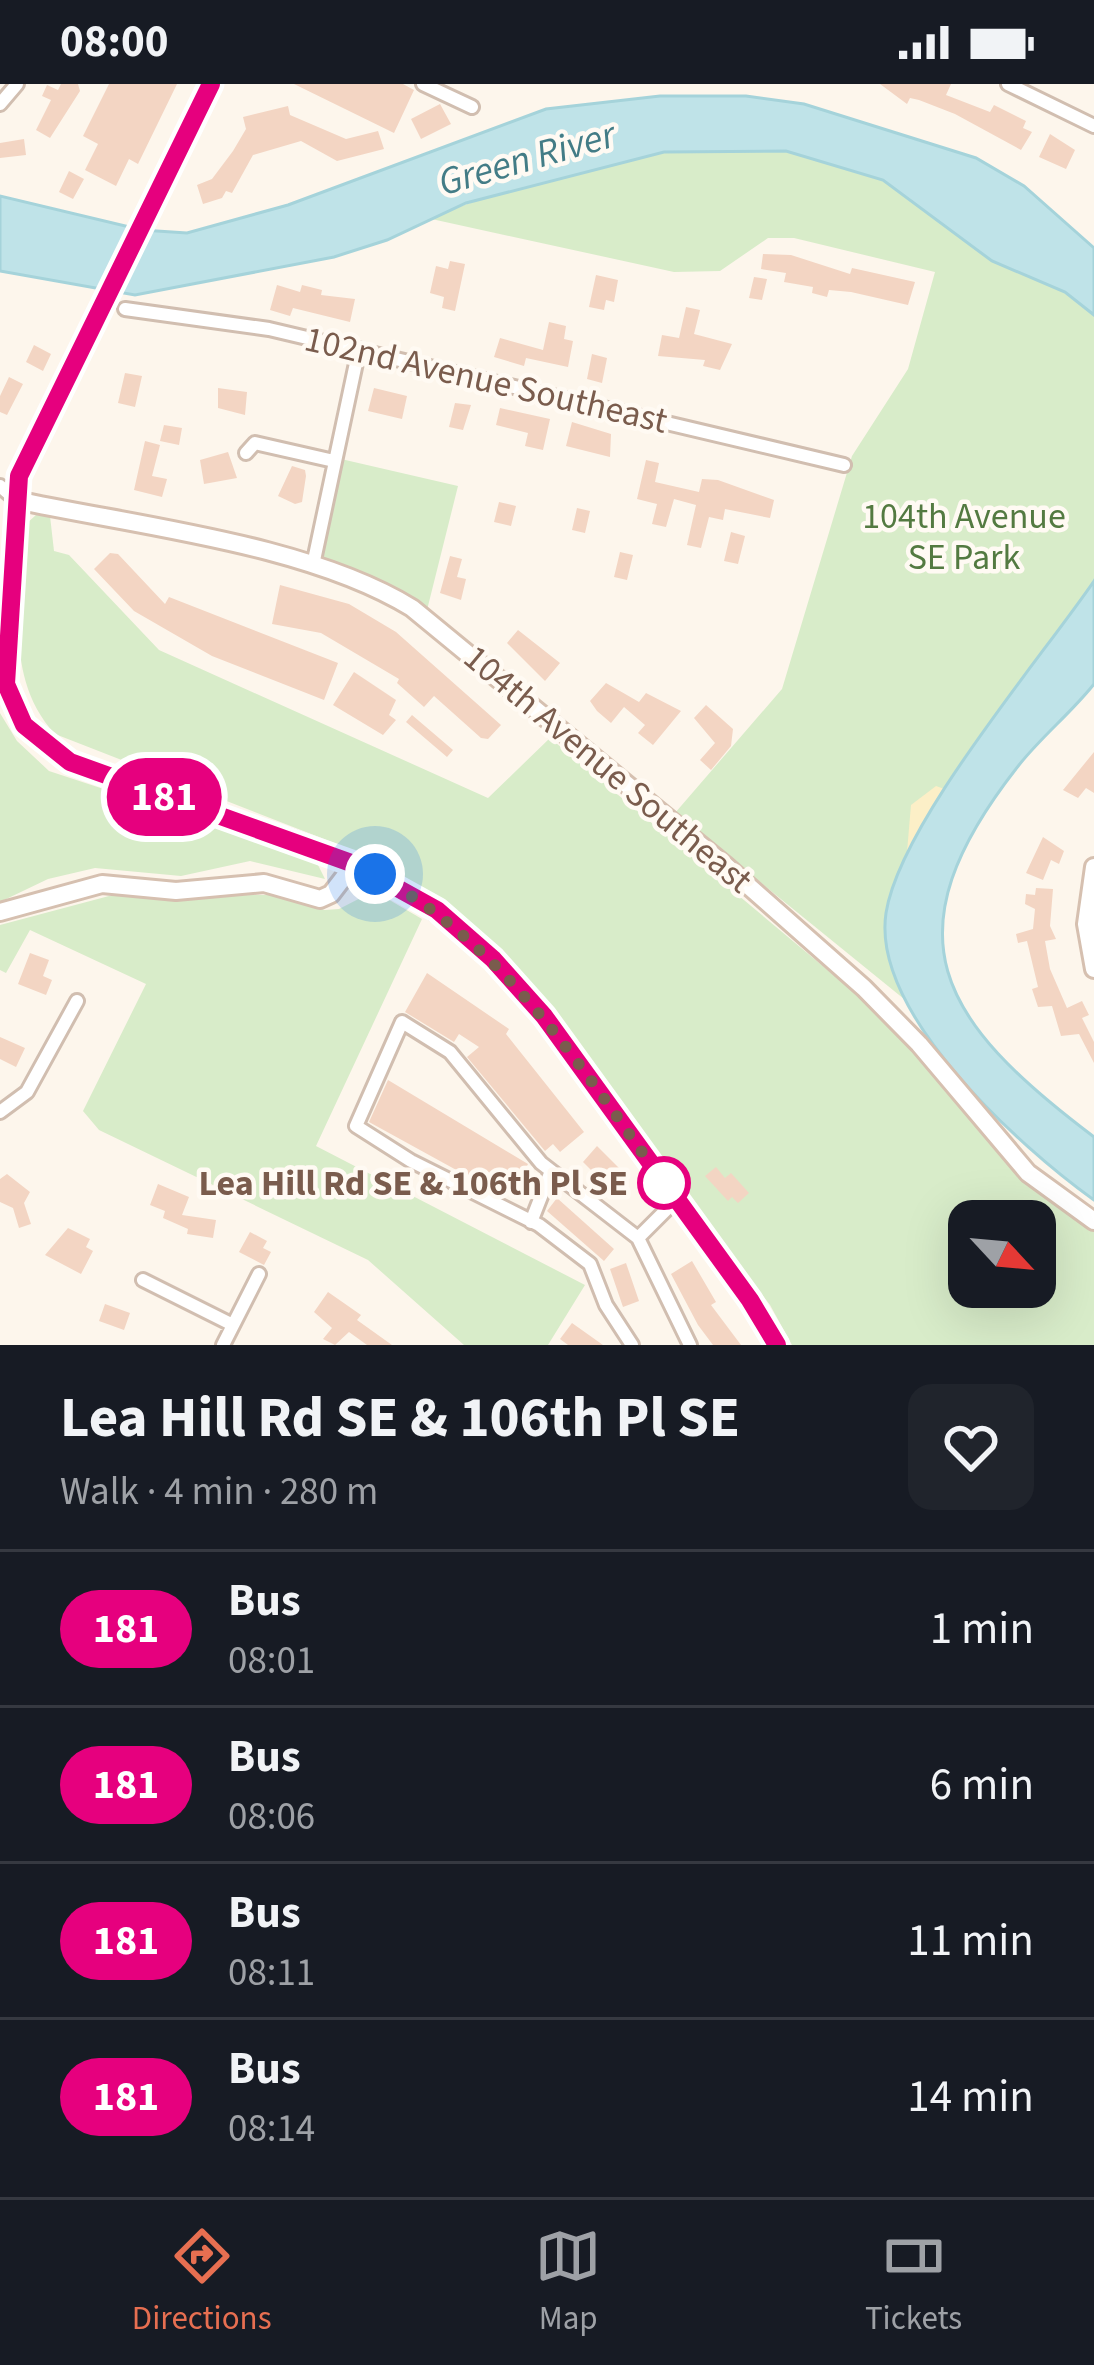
<!DOCTYPE html>
<html lang="en">
<head>
<meta charset="utf-8">
<style>
	body { margin:0; font-family:"Source Sans 3",sans-serif; background:#20242c; color:#f1f3f6; height:100vh; display:flex; flex-direction:column; font-size:45px; white-space:nowrap }
	* { box-sizing:border-box; margin:0 }
	p { font-size:39px; color:#9ea1a6 }
	.icon { flex:none; width:66px; height:66px; fill:none; stroke:currentColor; stroke-width:2; stroke-linecap:round; stroke-linejoin:round }
	.map { position:relative; height:1261px; overflow:hidden }
	.side { display:flex; flex-direction:column; background:#171b24; flex:1 }
	.side>* { flex:none }
	.badge { padding:0 24px; border-radius:39px; font-size:42px; line-height:78px }
	.needle { width:78px; rotate:116deg }
	.controls { position:absolute; left:948px; top:1116px; display:grid; gap:24px }
	.controls a { display:grid; place-items:center; width:108px; height:108px; border-radius:24px; background:#171b24; box-shadow:0 12px 48px #0002; font-size:60px }
	.you { position:absolute; width:60px; height:60px; margin:-30px; border:9px solid #fff; border-radius:50%; background:#1a73e8; box-shadow:0 0 0 18px #1a73e833 }
	.map>.badge { position:absolute; translate:-50% -50%; box-shadow:0 0 0 6px #fff }
	.round { display:grid; place-items:center; flex:none; width:126px; height:126px; border-radius:24px; background:#20242c }
	.overview { display:flex; align-items:center; justify-content:space-between; height:204px; padding:0 60px }
	h1 { font-size:57px; font-weight:700; line-height:90px }
	ul { padding:0; list-style:none }
	li { display:flex; align-items:center; gap:36px; height:156px; padding:0 60px; border-top:3px solid #363941 }
	li div { flex:1 }
	li b { display:block; font-size:45px }
	li em { font-style:normal }
	li .badge { min-width:132px; font-weight:700; text-align:center }
	.status { display:flex; justify-content:space-between; align-items:center; height:84px; padding:0 60px; background:#171b24; direction:ltr }
	.status svg { height:33px; fill:currentColor }
	.tabs { display:flex; justify-content:space-around; align-items:center; height:168px; border-top:3px solid #363941; background:#171b24; font-size:33px; color:#9ea1a6 }
	.tabs a { display:grid; justify-items:center; gap:6px }
	.tabs .current { color:#e76f51 }
	.map>svg:first-child { display:block }
</style>
</head>
<body>
<div class="status"><b>08:00</b><svg viewBox="0 0 49 12"><path d="M0 12V9h3v3zM5 12V6h3v6zM10 12V3h3v9zM15 12V0h3v12zM26 1h20v11H26zM47 4h2v5h-2z"/></svg></div>
<div class="map">
<svg width="1094" height="1261" viewBox="0 0 1094 1261">
	<rect width="100%" height="100%" fill="#fdf6ec"/>
	<path fill="#d8ecc9" fill-rule="evenodd" d="M 786,67 L 883,96 L 992,177 L 1065,208 L 1094,231 L 1094,497 L 907,768 L 886,830 L 886,859 L 904,915 L 675,729 L 782,605 L 852,372 L 908,285 L 935,188 L 794,154 L 768,154 L 720,187 L 674,188 L 427,134 L 508,106 L 664,68 Z
		M 341,375 L 458,402 L 427,526 L 379,497 L 320,475 Z
		M 36,431 L 50,432 L 54,467 L 69,471 L 159,566 L 488,714 L 550,654 L 891,939 L 1005,1074 L 1051,1117 L 1094,1146 L 1094,1261 L 792,1261 L 770,1221 L 501,869 L 438,815 L 365,771 L 55,650 C 2,592 21,512 26,440 ZM 969,1137 L 1035,1137 L 1035,1203 L 969,1203 Z
		M 0,629 L 17,657 L 49,687 L 298,769 L 316,777 L 325,795 L 250,777 L 181,792 L 95,784 L 48,795 L 0,818 Z
		M 374,807 L 422,835 L 316,1062 L 585,1201 L 548,1261 L 464,1261 L 368,1176 L 99,1046 L 83,1027 L 146,900 L 30,846 L 6,889 L 0,886 L 0,841 L 109,812 L 273,811 L 325,826 L 339,825 Z"/>
	<path fill="#fcefc7" d="M 936,702 L 947,706 L 907,768 L 911,721 Z"/>
	<path fill="#bfe3e8" stroke="#a5d3da" stroke-width="3" d="M 660,12 L 746,12 L 804,20 L 976,74 L 1024,102 L 1094,164 L 1094,231 L 1065,208 L 992,177 L 883,96 L 786,67 L 664,68 L 466,119 L 387,156 L 334,173 L 135,211 L 0,187 L 0,112 L 142,146 L 187,149 L 288,121 L 546,25 Z
		M 1094,497 L 1094,600 C 1071,629 1042,652 1019,681 C 884,852 939,936 1094,1053 L 1094,1116 C 1020,1063 871,929 886,829 C 900,740 1039,577 1094,497 Z"/>
	<path fill="#f3d5c3" d="M 61,0 L 78,0 L 80,7 L 50,54 L 36,46 L 51,16 L 42,12 L 47,1 L 58,6 Z
		M 109,0 L 177,0 L 138,80 L 129,75 L 116,102 L 85,86 L 98,60 L 83,52 Z
		M 294,0 L 403,0 L 414,6 L 394,49 Z
		M 880,0 L 951,0 L 946,11 L 990,28 L 994,21 L 1026,37 L 1023,44 L 1032,48 L 1021,66 L 955,30 L 919,16 L 910,14 L 907,20 Z
		M 440,20 L 451,40 L 421,55 L 411,35 Z
		M 288,22 L 290,31 L 346,55 L 378,47 L 384,65 L 337,77 L 301,57 L 253,71 L 232,109 L 226,107 L 222,114 L 203,120 L 197,101 L 212,95 L 233,67 L 246,45 L 243,33 Z
		M 1050,50 L 1075,66 L 1066,85 L 1039,73 Z
		M 24,55 L 26,71 L 0,74 L 0,59 Z
		M 69,87 L 84,95 L 73,115 L 59,108 Z
		M 763,170 L 791,171 L 850,190 L 852,184 L 915,198 L 908,221 L 851,208 L 829,206 L 827,213 L 812,209 L 813,203 L 784,198 L 786,189 L 761,185 Z
		M 450,177 L 465,180 L 455,227 L 442,224 L 444,213 L 430,209 L 436,182 L 448,185 Z
		M 596,191 L 618,196 L 614,218 L 606,216 L 604,226 L 589,223 Z
		M 754,193 L 767,195 L 762,216 L 749,214 Z
		M 277,201 L 300,208 L 302,201 L 322,206 L 321,211 L 355,215 L 350,238 L 293,224 L 290,232 L 270,226 Z
		M 686,223 L 700,226 L 694,250 L 732,260 L 720,286 L 703,282 L 705,276 L 658,272 L 662,251 L 679,254 Z
		M 549,238 L 566,242 L 564,255 L 573,257 L 568,283 L 526,274 L 524,282 L 494,273 L 500,254 L 543,266 Z
		M 34,261 L 51,270 L 43,287 L 26,278 Z
		M 592,270 L 607,274 L 602,299 L 587,295 Z
		M 125,289 L 142,292 L 135,323 L 118,319 Z
		M 9,293 L 23,300 L 7,331 L 0,328 L 0,312 Z
		M 218,304 L 247,308 L 245,331 L 218,324 Z
		M 374,304 L 407,312 L 402,335 L 368,327 Z
		M 455,319 L 471,321 L 463,346 L 449,343 Z
		M 500,324 L 550,335 L 543,366 L 525,362 L 528,349 L 496,341 Z
		M 572,338 L 611,350 L 610,373 L 566,362 Z
		M 164,341 L 182,344 L 179,361 L 160,357 Z
		M 145,357 L 160,361 L 152,392 L 167,395 L 162,413 L 134,406 Z
		M 228,368 L 237,394 L 204,400 L 200,376 Z
		M 646,376 L 659,379 L 655,398 L 699,408 L 702,395 L 718,396 L 774,416 L 770,434 L 725,425 L 723,436 L 709,433 L 701,464 L 687,461 L 696,421 L 674,415 L 666,443 L 652,440 L 657,420 L 637,415 Z
		M 292,382 L 305,386 L 306,392 L 302,418 L 295,420 L 278,412 Z
		M 499,418 L 516,422 L 511,442 L 494,438 Z
		M 577,424 L 590,427 L 585,449 L 572,446 Z
		M 731,448 L 745,452 L 738,480 L 724,477 Z
		M 620,468 L 633,471 L 627,496 L 614,493 Z
		M 110,469 L 118,470 L 165,520 L 169,513 L 338,579 L 324,616 L 212,572 L 134,527 L 94,485 Z
		M 450,472 L 462,475 L 457,493 L 466,495 L 461,516 L 440,509 Z
		M 280,501 L 349,520 L 396,548 L 501,641 L 488,655 L 481,654 L 434,612 L 424,623 L 397,599 L 399,595 L 321,549 L 272,540 Z
		M 518,546 L 560,579 L 545,597 L 507,559 Z
		M 354,588 L 396,616 L 389,631 L 396,636 L 383,651 L 333,621 Z
		M 606,599 L 639,618 L 646,609 L 681,627 L 653,661 L 638,649 L 645,641 L 624,623 L 611,639 L 597,627 L 590,617 Z
		M 706,621 L 733,645 L 731,662 L 711,686 L 700,676 L 715,659 L 694,634 Z
		M 412,631 L 453,666 L 447,673 L 406,638 Z
		M 1094,668 L 1094,709 L 1086,704 L 1078,714 L 1063,706 Z
		M 1043,753 L 1064,767 L 1059,780 L 1051,776 L 1043,796 L 1026,789 Z
		M 1036,804 L 1053,805 L 1050,842 L 1056,855 L 1045,857 L 1050,885 L 1067,924 L 1082,917 L 1089,931 L 1082,934 L 1094,958 L 1094,979 L 1079,950 L 1061,952 L 1052,922 L 1038,923 L 1032,905 L 1038,903 L 1027,857 L 1018,859 L 1016,850 L 1033,845 L 1035,825 L 1025,820 L 1026,810 L 1035,811 Z
		M 30,869 L 49,876 L 43,892 L 52,896 L 46,911 L 18,900 Z
		M 427,889 L 509,945 L 506,950 L 584,1048 L 560,1068 L 553,1060 L 545,1067 L 467,973 L 479,963 L 459,950 L 454,958 L 405,928 Z
		M 0,953 L 25,964 L 16,983 L 0,975 Z
		M 388,996 L 528,1080 L 515,1107 L 505,1102 L 500,1110 L 369,1038 Z
		M 597,1062 L 621,1086 L 607,1102 L 583,1078 Z
		M 716,1083 L 725,1094 L 731,1089 L 749,1109 L 738,1119 L 732,1113 L 728,1117 L 705,1092 Z
		M 7,1090 L 30,1108 L 24,1119 L 31,1140 L 19,1144 L 13,1124 L 0,1118 L 0,1095 Z
		M 158,1100 L 189,1113 L 182,1131 L 216,1136 L 213,1154 L 187,1150 L 188,1145 L 163,1134 L 165,1127 L 150,1121 Z
		M 557,1114 L 614,1165 L 604,1177 L 547,1127 Z
		M 68,1144 L 90,1155 L 86,1163 L 93,1167 L 81,1190 L 45,1171 Z
		M 250,1148 L 267,1157 L 263,1164 L 271,1168 L 264,1181 L 239,1168 Z
		M 692,1177 L 716,1218 L 711,1221 L 741,1261 L 713,1261 L 698,1241 L 671,1190 Z
		M 626,1179 L 639,1217 L 623,1223 L 610,1185 Z
		M 328,1208 L 361,1231 L 357,1236 L 392,1261 L 367,1261 L 349,1248 L 335,1261 L 323,1255 L 332,1244 L 314,1228 Z
		M 105,1220 L 130,1229 L 124,1246 L 99,1237 Z
		M 572,1239 L 603,1261 L 568,1261 L 560,1255 Z"/>
	<g fill="none" stroke-linecap="round" stroke-linejoin="round">
		<g stroke="#d1beb0" stroke-width="18">
			<path id="street" d="M 423,0 L 472,23
				M 1008,0 L 1094,42
				M 0,20 L 17,0
				M 125,225 L 269,245 L 844,381
				M 246,369 L 255,359 L 334,377
				M 0,402 L 16,416
				M 313,481 L 359,265
				M 0,1028 L 27,1008 L 77,917
				M 531,1138 L 551,1087
				M 638,1154 L 676,1116
				M 143,1196 L 233,1241
				M 223,1261 L 259,1190
				M 632,1261 L 606,1221 L 590,1180 L 539,1141 L 411,1077 L 356,1042 L 402,938 L 450,968 L 541,1079 L 638,1154 L 690,1261"/>
		</g>
		<g stroke="#d6c0b0" stroke-width="22">
			<path id="secondary" d="M 211,0 L 19,392 L 6,600 L 24,641 L 71,678 C 167,723 275,741 371,788 C 508,855 585,992 672,1111 C 708,1160 750,1206 777,1261
				M 16,416 C 137,442 308,460 412,524 L 726,782 L 864,904 L 919,960 L 1028,1089 L 1094,1137
				M 1094,783 L 1086,840 L 1094,885
				M 0,828 L 102,800 L 176,807 L 264,799 L 320,815 L 331,810 L 354,780"/>
		</g>
		<use href="#street" stroke="#fff" stroke-width="12"/>
		<use href="#secondary" stroke="#fff" stroke-width="16"/>
	</g>
	<g fill="none" stroke-linecap="round" stroke-linejoin="round">
		<g stroke="#fff" stroke-width="27">
			<path id="line" d="M 211,0 L 19,392 L 6,600 L 24,641 L 70,678 L 354,780 L 437,826 L 493,875 L 544,932 L 750,1216 L 777,1261"/>
		</g>
		<use href="#line" stroke="#e6007e" stroke-width="18"/>
		<path stroke="#7a5c4d" stroke-width="12" stroke-dasharray="0 21.6" d="M 375,790 C 511,864 587,993 676,1116 L 664,1099"/>
	</g>
	<circle fill="#fff" stroke="#e6007e" stroke-width="6" cx="664" cy="1099" r="24"/>
	<g text-anchor="middle" dominant-baseline="central" stroke-width="9" stroke-linejoin="round" paint-order="stroke">
		<g font-size="36" fill="#7a5c4d" stroke="#fffaf3">
			<text transform="translate(486 296) rotate(13)">102nd Avenue Southeast</text>
			<text transform="translate(608 685) rotate(40)">104th Avenue Southeast</text>
		</g>
		<g font-size="36" fill="#537a41" stroke="#fffaf3">
			<text x="964" y="432">104th Avenue<tspan x="964" dy="41">SE Park</tspan></text>
		</g>
		<g font-size="36" font-weight="bold" fill="#7a5c4d" stroke="#fffaf3" text-anchor="end">
			<text x="628" y="1099">Lea Hill Rd SE &amp; 106th Pl SE</text>
		</g>
		<g font-size="39" font-style="italic" fill="#437c86" stroke="#fffaf3">
			<text transform="translate(527 75) rotate(-16)">Green River</text>
		</g>
	</g>
</svg>
<div class="controls">
<a><svg class="needle" viewBox="-14 -14 28 28"><path d="M0-13l5 13h-10z" fill="#e53935"/><path d="M0 13l5-13h-10z" fill="#9ea1a6"/></svg></a>
</div>
<div class="you" style="left:375px;top:790px"></div>
<b class="badge" style="left:164px;top:713px;background:#e6007e;color:#fff">181</b>
</div>
<section class="side">
<div class="overview"><div><h1>Lea Hill Rd SE &amp; 106th Pl SE</h1><p>Walk · 4 min · 280 m</p></div><a class="round"><svg class="icon" aria-label="heart" viewBox="0 0 24 24"><path d="M12 20l-8-8c-3-5 5-10 8-4 3-6 11-1 8 4z"/></svg></a></div>
<ul>
<li><span class="badge" style="background:#e6007e;color:#fff">181</span><div><b>Bus</b><p>08:01</p></div><em>1 min</em></li>
<li><span class="badge" style="background:#e6007e;color:#fff">181</span><div><b>Bus</b><p>08:06</p></div><em>6 min</em></li>
<li><span class="badge" style="background:#e6007e;color:#fff">181</span><div><b>Bus</b><p>08:11</p></div><em>11 min</em></li>
<li><span class="badge" style="background:#e6007e;color:#fff">181</span><div><b>Bus</b><p>08:14</p></div><em>14 min</em></li>
</ul>
</section>
<nav class="tabs">
<a class="current"><svg class="icon" aria-label="directions" viewBox="0 0 24 24"><path d="M12 3l9 9-9 9-9-9zM9 14v-3h6M13 9l2 2-2 2"/></svg>Directions</a>
<a><svg class="icon" aria-label="map" viewBox="0 0 24 24"><path d="M3 6l6-2 6 2 6-2v14l-6 2-6-2-6 2zM9 4v14M15 6v14"/></svg>Map</a>
<a><svg class="icon" aria-label="tickets" viewBox="0 0 24 24"><path d="M3 7h18v10H3zM15 7v10"/></svg>Tickets</a>
</nav>
</body>
</html>
